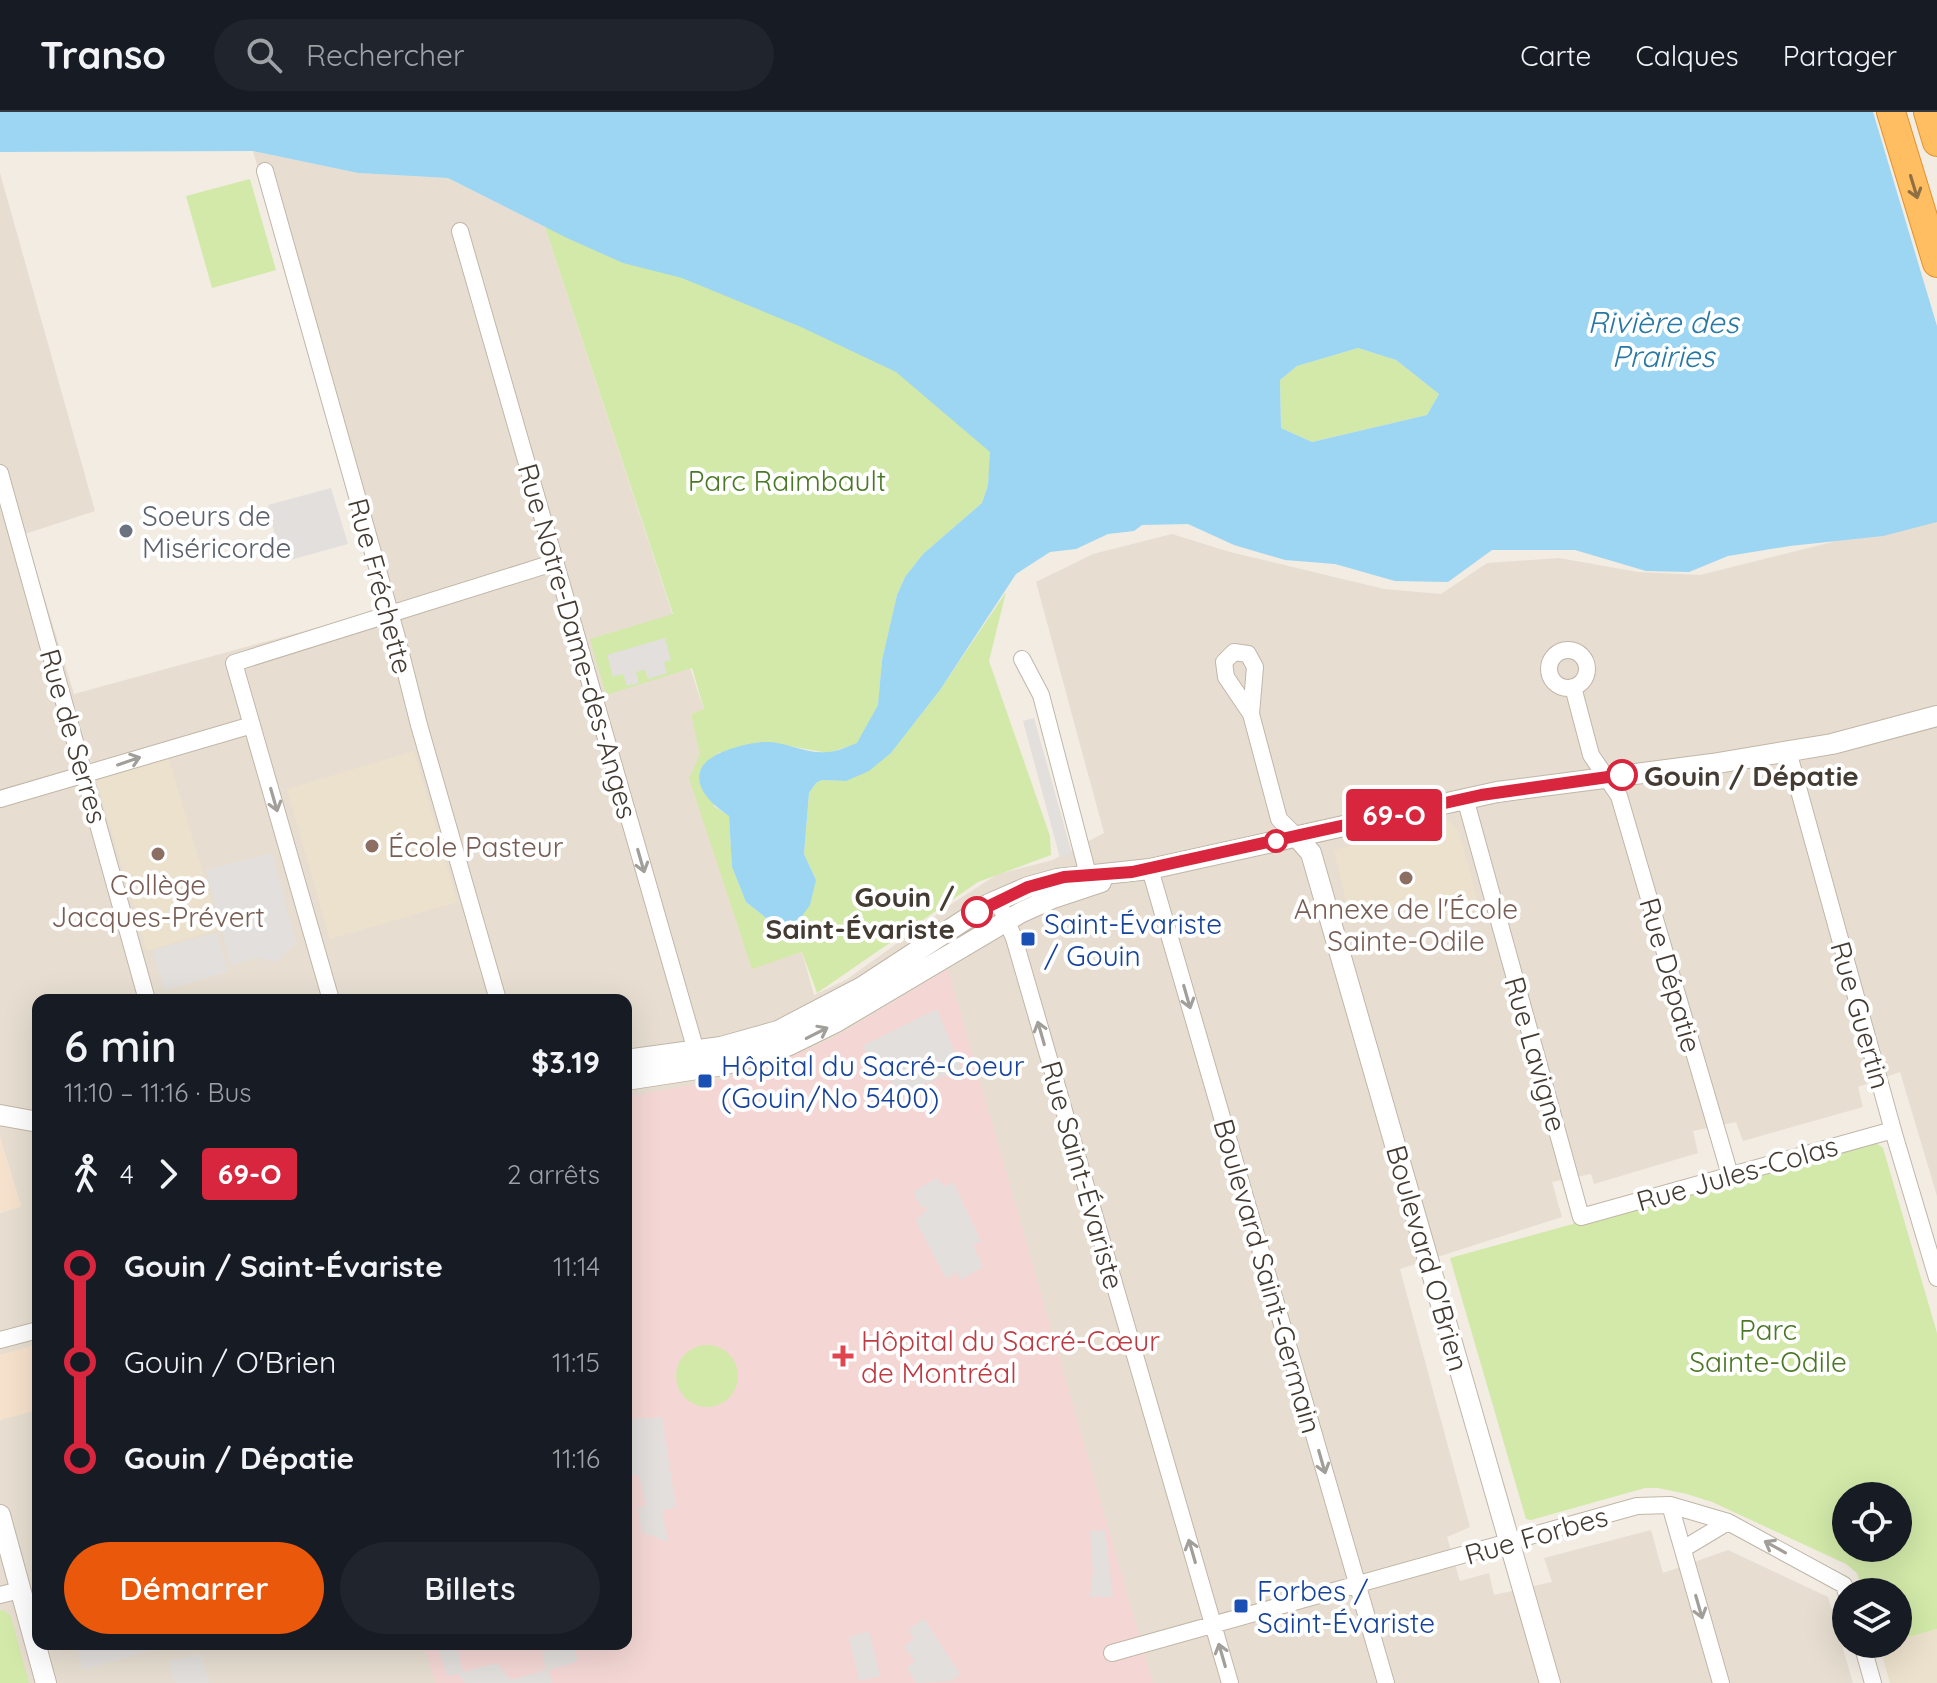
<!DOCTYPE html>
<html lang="fr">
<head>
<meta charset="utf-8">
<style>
	body { margin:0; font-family:Quicksand,sans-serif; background:#20242c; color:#f1f3f6; height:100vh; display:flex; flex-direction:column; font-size:30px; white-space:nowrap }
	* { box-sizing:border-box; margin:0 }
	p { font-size:26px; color:#9ea1a6 }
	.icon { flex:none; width:44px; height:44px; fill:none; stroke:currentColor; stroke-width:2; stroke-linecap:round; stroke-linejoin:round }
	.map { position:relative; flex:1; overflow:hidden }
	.sheet { position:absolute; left:32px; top:882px; width:600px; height:656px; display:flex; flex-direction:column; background:#171b24; border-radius:16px; box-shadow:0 8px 32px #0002 }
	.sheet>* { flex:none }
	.badge { padding:0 16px; border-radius:6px; font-size:28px; line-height:52px }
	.fabs { position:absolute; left:1832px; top:1370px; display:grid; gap:16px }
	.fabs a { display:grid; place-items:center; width:80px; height:80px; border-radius:50%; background:#171b24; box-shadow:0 8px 32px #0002; font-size:40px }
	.map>.badge { position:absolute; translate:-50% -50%; box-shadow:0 0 0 4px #fff }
	.legs { display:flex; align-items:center; gap:12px; height:88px; padding:0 32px; font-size:26px }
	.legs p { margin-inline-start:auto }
	.headline { display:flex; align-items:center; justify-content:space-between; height:136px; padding:0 32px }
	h1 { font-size:44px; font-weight:600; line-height:60px }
	.button { display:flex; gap:16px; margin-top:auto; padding:16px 32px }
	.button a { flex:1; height:92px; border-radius:48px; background:#ea580c; color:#fff; font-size:32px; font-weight:600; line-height:92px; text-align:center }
	.button a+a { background:#20242c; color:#f1f3f6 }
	ul { padding:0 32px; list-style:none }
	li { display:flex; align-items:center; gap:28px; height:96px; font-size:30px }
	li i { display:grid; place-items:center; width:12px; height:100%; margin:0 10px; background:currentColor }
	li i::after { content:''; width:20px; height:20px; margin:-10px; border:6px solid; border-radius:50%; background:#171b24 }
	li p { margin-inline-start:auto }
	li:first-child i { background:linear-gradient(#0000 50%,currentColor 0) }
	li:last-child i { background:linear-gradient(currentColor 50%,#0000 0) }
	header { display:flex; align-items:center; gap:48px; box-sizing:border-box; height:112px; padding:0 40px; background:#171b24; border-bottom:2px solid #363941 }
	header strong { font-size:38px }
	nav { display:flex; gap:44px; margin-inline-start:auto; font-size:28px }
	.search { width:560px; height:72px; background:#20242c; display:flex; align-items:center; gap:20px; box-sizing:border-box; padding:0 28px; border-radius:44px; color:#9ea1a6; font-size:30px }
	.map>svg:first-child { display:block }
</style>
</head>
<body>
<header>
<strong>Transo</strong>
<div class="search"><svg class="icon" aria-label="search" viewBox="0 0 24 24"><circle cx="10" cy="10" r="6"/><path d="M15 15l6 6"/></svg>Rechercher</div>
<nav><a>Carte</a><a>Calques</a><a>Partager</a></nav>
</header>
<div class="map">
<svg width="1937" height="1571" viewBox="0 0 1937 1571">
	<rect width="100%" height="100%" fill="#f2ece3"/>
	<path fill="#e7ded1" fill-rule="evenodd" d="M 253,39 L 358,61 L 448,66 L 545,115 L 704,598 L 691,602 L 752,856 L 802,840 L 814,883 L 846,868 L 953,791 L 998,762 L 1053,748 L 1104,721 L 1036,470 L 1093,442 L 1172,422 L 1230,440 L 1384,477 L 1441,482 L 1487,451 L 1559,446 L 1638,460 L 1700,463 L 1937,404 L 1937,1084 L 1900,960 L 1858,975 L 1863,995 L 1743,1029 L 1736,1010 L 1693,1019 L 1698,1041 L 1594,1072 L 1591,1062 L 1552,1070 L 1562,1105 L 1400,1157 L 1470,1415 L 1447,1425 L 1460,1469 L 1489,1461 L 1494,1483 L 1552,1470 L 1544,1446 L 1651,1418 L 1663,1461 L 1728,1438 L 1828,1485 L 1853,1571 L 0,1571 L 0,1101 L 21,1094 L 0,1026 L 0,61 L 95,399 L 25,422 L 74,582 L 381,498 ZM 38,888 L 626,888 L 626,1532 L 38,1532 Z"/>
	<path fill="#f6e1cc" d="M 0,1026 L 21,1095 L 0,1100 Z
		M 38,1232 L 38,1298 L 0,1308 L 0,1243 Z"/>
	<path fill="#ece1cc" d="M 414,639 L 457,790 L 330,827 L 287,677 Z
		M 168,645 L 220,817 L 147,839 L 96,667 Z
		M 1449,709 L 1458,718 L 1480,797 L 1417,813 L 1412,794 L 1351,811 L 1334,738 Z
		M 1937,1517 L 1937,1571 L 1890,1571 L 1879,1533 L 1898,1532 L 1898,1528 Z"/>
	<path fill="#f4d7d5" d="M 948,857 L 1153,1571 L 435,1571 L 424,1532 L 626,1532 L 626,985 L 700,971 L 701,976 L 708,975 L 708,970 L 753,960 L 781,949 L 833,926 Z"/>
	<path fill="#d2e9a9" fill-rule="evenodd" d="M 250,67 L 276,158 L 212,176 L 186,84 Z
		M 545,115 L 623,135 L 902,250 L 991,340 L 988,373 L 982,391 L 923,442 L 905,465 L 897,483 L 882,548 L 878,594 L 857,632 L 827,641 L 768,630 L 718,641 L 714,694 L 729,704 L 732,755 L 746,790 L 770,809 L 816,768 L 804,742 L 809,681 L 816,671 L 822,668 L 846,669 L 891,641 L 940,578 L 1006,480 L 989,549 L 1050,724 L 1051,743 L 978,770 L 817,881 L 802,840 L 752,857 L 689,666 L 700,642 L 691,602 L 704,597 L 692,556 L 606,583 L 590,527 L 673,502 Z
		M 1358,236 L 1396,248 L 1439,282 L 1427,303 L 1312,330 L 1281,316 L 1280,268 L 1297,254 Z
		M 1875,1030 L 1883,1036 L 1937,1221 L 1937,1517 L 1898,1528 L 1898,1480 L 1863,1480 L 1857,1461 L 1846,1452 L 1712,1390 L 1687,1382 L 1658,1376 L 1645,1376 L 1531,1408 L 1526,1407 L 1450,1146 L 1573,1112 L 1577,1107 L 1586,1111 L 1595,1110 ZM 1846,1384 L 1898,1384 L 1898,1436 L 1846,1436 Z
		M676 1264a31 31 0 1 1 62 0a31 31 0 1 1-62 0Z
		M 0,1498 L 7,1500 L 11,1505 L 29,1571 L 0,1571 Z"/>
	<path fill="#e2dfdc" d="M 331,376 L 348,432 L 290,448 L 280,446 L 268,393 Z
		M 665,526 L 671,548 L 664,550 L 667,561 L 648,567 L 645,558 L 636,560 L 639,571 L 627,574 L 623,562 L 613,565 L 607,543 Z
		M 1034,606 L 1072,742 L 1060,746 L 1023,609 Z
		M 272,741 L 296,832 L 275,850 L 256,846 L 231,853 L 206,758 Z
		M 217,821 L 228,860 L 164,878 L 153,838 Z
		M 937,897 L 961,956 L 902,983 L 862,934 Z
		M 937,1066 L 944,1075 L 953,1070 L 981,1129 L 973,1133 L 983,1155 L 960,1168 L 955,1159 L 949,1167 L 944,1163 L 916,1109 L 927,1097 L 925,1094 L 922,1096 L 913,1080 Z
		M 662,1305 L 676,1395 L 662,1399 L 668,1430 L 642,1420 L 638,1397 L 646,1393 L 639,1364 L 632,1363 L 631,1307 Z
		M 1105,1418 L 1113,1485 L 1090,1485 L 1093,1460 L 1090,1419 Z
		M 924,1507 L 960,1562 L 951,1569 L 916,1571 L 907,1556 L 915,1549 L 904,1535 L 914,1526 L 908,1518 Z
		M 869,1519 L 880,1564 L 859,1569 L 849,1525 Z
		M 75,1532 L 174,1532 L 82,1558 Z
		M 437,1532 L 456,1532 L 463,1560 L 497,1551 L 511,1568 L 546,1558 L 542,1540 L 573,1532 L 577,1546 L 576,1550 L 549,1558 L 552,1571 L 465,1571 L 458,1562 L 447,1564 Z
		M 201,1541 L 209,1571 L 175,1571 L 169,1549 Z"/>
	<path fill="#9cd6f3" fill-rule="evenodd" d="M 0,0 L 1937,0 L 1937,410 L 1883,424 L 1790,434 L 1728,444 L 1689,460 L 1646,459 L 1575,438 L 1492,438 L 1448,470 L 1395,469 L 1335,452 L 1285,448 L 1234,433 L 1188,412 L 1142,413 L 1134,419 L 1108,422 L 1076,437 L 1050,440 L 1016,462 L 940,578 L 891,641 L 869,659 L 846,669 L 822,668 L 816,671 L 809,681 L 804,742 L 816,768 L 810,793 L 799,808 L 785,814 L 770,809 L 746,790 L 732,755 L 729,704 C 716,695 695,679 700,660 C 704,640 753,629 771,630 C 789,632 809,642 827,640 C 837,640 848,634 857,631 L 878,593 L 882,548 L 897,483 L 905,465 L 923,442 L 982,391 L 988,373 L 990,340 L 896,260 L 801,215 L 682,166 L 623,151 L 567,126 L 448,66 L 358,61 L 253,39 L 0,40 ZM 1358,236 L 1396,248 L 1439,282 L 1427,303 L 1312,330 L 1281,316 L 1280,268 L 1297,254 Z"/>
	<path fill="#f2ece3" d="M 1873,0 L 1937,0 L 1937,214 Z"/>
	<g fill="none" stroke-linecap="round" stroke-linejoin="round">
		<g stroke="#c1b6a8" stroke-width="18">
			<path id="minor" d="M 265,59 L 396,522 L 419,613 L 498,888
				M 460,119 L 696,939
				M 0,361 L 147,888
				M1549 557a19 19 0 1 1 38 0a19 19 0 1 1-38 0Z
				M 1022,547 L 1041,583 L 1091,774
				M 1573,575 L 1591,643 L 1619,684 L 1730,1063
				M 1251,602 L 1255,555 L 1248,542 L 1234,540 L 1224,550 L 1226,565 L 1251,602 L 1279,707 L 1297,725
				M 1788,639 L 1894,1022 L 1937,1166
				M 1465,686 L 1581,1105 L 1893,1018
				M 0,687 L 252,613
				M 1150,757 L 1386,1571
				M 1002,798 L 1014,826 L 1230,1571
				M 331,888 L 234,551 L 556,450
				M 0,1228 L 38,1218
				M 1670,1393 L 1721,1571
				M 1683,1437 L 1728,1410
				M 0,1483 L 20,1478
				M 1862,1532 L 1873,1571
				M 1112,1541 L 1637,1394 L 1670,1393 L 1728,1410 L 1844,1473 L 1846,1480"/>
		</g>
		<g stroke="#c1b6a8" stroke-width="22">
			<path id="tertiary" d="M 1297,725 L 1311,741 L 1550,1571
				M 626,948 L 721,935 L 778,919 L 862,875 L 989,792 L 1028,775 L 1057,767 L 1150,757 L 1497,680 L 1712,652 L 1832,632 L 1937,604
				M 626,968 L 723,953 L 787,934 L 836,910 L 1020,801 L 1053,786 L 1101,770
				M 0,1003 L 38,1010
				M 0,1403 L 46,1571"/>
		</g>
		<g stroke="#e3912c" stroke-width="30">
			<path id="motorway" d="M 1891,0 L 1937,151
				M 1928,0 L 1937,30"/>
		</g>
		<use href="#minor" stroke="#fff" stroke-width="16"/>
		<use href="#tertiary" stroke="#fff" stroke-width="20"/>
		<use href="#motorway" stroke="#ffbe61" stroke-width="28"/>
	</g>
	<defs><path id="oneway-shaft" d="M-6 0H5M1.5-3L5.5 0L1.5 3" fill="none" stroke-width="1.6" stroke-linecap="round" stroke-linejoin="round" transform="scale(2)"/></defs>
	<use stroke="#8f7045" href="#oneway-shaft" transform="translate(1914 75) rotate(73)"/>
	<g stroke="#a29e99">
		<use href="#oneway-shaft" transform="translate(129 649) rotate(-19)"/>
		<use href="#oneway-shaft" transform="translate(274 688) rotate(74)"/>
		<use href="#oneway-shaft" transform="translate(641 749) rotate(74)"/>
		<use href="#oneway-shaft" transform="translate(1187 885) rotate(74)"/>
		<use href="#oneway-shaft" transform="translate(817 921) rotate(-27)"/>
		<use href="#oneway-shaft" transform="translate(1041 921) rotate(-106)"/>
		<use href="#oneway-shaft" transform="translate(1322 1350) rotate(74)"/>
		<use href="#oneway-shaft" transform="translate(1775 1435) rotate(-151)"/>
		<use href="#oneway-shaft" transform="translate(1192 1439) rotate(-106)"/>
		<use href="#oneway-shaft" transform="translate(1699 1495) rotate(74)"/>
		<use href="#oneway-shaft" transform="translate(1222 1543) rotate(-106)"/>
	</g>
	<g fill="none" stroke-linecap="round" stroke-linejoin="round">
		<g stroke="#fff" stroke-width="18">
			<path id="line-1" d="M 977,800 L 1028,775 L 1064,765 L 1132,760 L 1481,683 L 1622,663"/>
		</g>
		<use href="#line-1" stroke="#d7263d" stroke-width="12"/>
	</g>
	<circle fill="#6b7280" stroke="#fff" stroke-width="3" cx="126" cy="419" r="8"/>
	<g fill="#fff" stroke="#d7263d" stroke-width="4">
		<circle cx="1622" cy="663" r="14"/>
		<circle cx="1276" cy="729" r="10"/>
		<circle cx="977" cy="800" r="14"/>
	</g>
	<g fill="#8d6e63" stroke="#fff" stroke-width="3">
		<circle cx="372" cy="734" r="8"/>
		<circle cx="158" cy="742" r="8"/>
		<circle cx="1406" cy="766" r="8"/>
	</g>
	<g fill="#1a4fb4" stroke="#fff" stroke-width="3">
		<rect x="1020" y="819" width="16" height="16" rx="4"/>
		<rect x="697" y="961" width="16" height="16" rx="4"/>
		<rect x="1233" y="1486" width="16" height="16" rx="4"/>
	</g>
	<path fill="#e0444e" stroke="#fff" stroke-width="3" d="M839 1232h8v8h8v8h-8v8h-8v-8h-8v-8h8z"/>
	<g text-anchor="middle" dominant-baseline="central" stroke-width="8" stroke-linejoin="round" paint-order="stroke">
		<g font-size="28" fill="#4b7825" stroke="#fff">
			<text x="787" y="368">Parc Raimbault</text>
			<text x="1768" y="1217">Parc<tspan x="1768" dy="32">Sainte-Odile</tspan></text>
		</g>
		<g font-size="28" fill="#5b616d" stroke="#fff" text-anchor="start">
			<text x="142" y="403">Soeurs de<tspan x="142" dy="32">Miséricorde</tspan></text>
		</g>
		<g font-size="28" fill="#443c33" stroke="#fff">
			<text transform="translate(381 474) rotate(75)">Rue Fréchette</text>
			<text transform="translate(578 529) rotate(74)">Rue Notre-Dame-des-Anges</text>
			<text transform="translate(74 624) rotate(74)">Rue de Serres</text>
			<text transform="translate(1671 863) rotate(74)">Rue Dépatie</text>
			<text transform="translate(1861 903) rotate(74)">Rue Guertin</text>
			<text transform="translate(1536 942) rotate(74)">Rue Lavigne</text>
			<text transform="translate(1737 1061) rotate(-16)">Rue Jules-Colas</text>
			<text transform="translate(1083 1063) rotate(74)">Rue Saint-Évariste</text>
			<text transform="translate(1428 1146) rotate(74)">Boulevard O'Brien</text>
			<text transform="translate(1268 1164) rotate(74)">Boulevard Saint-Germain</text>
			<text transform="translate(1536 1423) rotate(-16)">Rue Forbes</text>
		</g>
		<g font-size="28" font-weight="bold" fill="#443c33" stroke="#fff" text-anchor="start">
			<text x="1644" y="663">Gouin / Dépatie</text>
			<text x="955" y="784" text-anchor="end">Gouin /<tspan x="955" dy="32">Saint-Évariste</tspan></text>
		</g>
		<g font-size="28" fill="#785e54" stroke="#fff">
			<text x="388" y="734" text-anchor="start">École Pasteur</text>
			<text x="158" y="772">Collège<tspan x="158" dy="32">Jacques-Prévert</tspan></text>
			<text x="1406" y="796">Annexe de l'École<tspan x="1406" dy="32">Sainte-Odile</tspan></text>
		</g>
		<g font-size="28" fill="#164399" stroke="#fff" text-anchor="start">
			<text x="1044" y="811">Saint-Évariste<tspan x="1044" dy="32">/ Gouin</tspan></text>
			<text x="721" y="953">Hôpital du Sacré-Coeur<tspan x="721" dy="32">(Gouin/No 5400)</tspan></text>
			<text x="1257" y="1478">Forbes /<tspan x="1257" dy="32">Saint-Évariste</tspan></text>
		</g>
		<g font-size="28" fill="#be3a42" stroke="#fff" text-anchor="start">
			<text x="861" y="1228">Hôpital du Sacré-Cœur<tspan x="861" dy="32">de Montréal</tspan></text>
		</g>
		<g font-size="30" font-style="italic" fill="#2778a4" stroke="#fff">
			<text x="1663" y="210">Rivière des<tspan x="1663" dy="34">Prairies</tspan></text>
		</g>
	</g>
</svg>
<div class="fabs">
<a><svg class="icon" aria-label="locate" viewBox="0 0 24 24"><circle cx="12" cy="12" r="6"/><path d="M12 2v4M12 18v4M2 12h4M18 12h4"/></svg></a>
<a><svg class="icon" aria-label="layers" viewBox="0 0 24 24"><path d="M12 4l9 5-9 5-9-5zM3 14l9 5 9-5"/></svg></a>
</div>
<b class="badge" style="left:1394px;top:703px;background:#d7263d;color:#fff">69-O</b>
<section class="sheet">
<div class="headline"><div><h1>6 min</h1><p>11:10 – 11:16 · Bus</p></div><b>$3.19</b></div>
<div class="legs"><svg class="icon" aria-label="walk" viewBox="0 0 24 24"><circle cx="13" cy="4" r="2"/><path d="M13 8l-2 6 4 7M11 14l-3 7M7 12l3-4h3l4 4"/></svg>4<svg class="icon" aria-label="forward" viewBox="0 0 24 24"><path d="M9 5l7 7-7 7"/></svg><b class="badge" style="background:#d7263d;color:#fff">69-O</b><p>2 arrêts</p></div>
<ul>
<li><i style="color:#d7263d"></i><b>Gouin / Saint-Évariste</b><p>11:14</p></li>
<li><i style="color:#d7263d"></i><span>Gouin / O'Brien</span><p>11:15</p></li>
<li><i style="color:#d7263d"></i><b>Gouin / Dépatie</b><p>11:16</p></li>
</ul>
<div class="button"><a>Démarrer</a><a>Billets</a></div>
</section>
</div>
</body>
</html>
